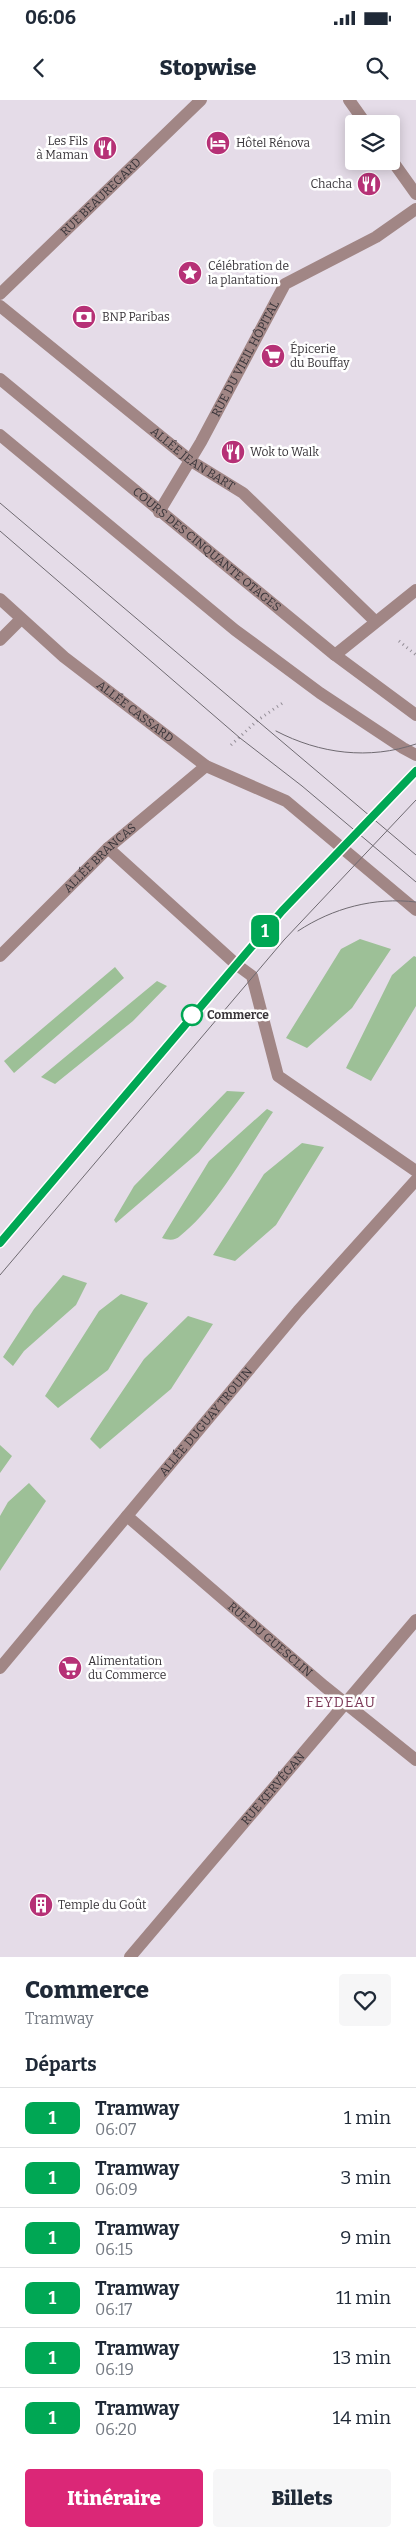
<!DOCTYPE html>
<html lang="fr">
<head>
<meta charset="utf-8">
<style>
	body { margin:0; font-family:Bitter,serif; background:#f6f6f7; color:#1f2937; height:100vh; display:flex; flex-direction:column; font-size:19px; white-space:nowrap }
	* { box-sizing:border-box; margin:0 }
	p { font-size:16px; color:#747a83 }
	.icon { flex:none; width:28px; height:28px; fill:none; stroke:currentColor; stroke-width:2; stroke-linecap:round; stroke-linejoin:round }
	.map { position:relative; height:1857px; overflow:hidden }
	.details { display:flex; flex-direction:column; background:#fff; flex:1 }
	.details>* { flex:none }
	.badge { padding:0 10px; border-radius:8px; font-size:18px; line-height:32px }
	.tools { position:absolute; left:345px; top:15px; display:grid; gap:10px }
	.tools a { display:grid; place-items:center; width:55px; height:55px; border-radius:5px; background:#fff; box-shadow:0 2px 12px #0003; font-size:25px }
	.map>.badge { position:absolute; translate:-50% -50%; box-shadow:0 0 0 2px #fff }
	h2 { padding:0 25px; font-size:19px; line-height:45px }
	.round { display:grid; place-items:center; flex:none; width:52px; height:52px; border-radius:5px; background:#f6f6f7 }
	.headline { display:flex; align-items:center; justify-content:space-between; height:85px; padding:0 25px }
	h1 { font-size:24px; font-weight:800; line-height:38px }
	.primary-button { display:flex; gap:10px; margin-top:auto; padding:10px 25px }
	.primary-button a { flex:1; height:58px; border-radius:5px; background:#db2777; color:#fff; font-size:20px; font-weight:800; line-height:58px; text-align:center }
	.primary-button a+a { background:#f6f6f7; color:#1f2937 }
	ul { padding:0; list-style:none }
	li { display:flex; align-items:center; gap:15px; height:60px; padding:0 25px; border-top:1px solid #e0e1e3 }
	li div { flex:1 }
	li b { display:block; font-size:19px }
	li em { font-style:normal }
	li .badge { min-width:55px; font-weight:700; text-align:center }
	.status { display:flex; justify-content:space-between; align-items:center; height:35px; padding:0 25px; background:#fff; direction:ltr }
	.status svg { height:14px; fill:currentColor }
	header { display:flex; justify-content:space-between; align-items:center; height:65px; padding:0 25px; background:#fff; font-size:22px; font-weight:800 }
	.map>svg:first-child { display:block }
</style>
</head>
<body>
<div class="status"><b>06:06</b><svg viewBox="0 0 49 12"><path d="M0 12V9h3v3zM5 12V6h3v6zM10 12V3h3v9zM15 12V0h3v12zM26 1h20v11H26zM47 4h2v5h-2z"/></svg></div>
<header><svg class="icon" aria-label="back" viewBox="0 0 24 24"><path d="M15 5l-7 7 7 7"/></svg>Stopwise<svg class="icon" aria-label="search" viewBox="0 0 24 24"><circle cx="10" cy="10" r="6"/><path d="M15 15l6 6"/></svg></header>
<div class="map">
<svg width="416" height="1857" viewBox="0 0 416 1857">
	<rect width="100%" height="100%" fill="#e5dce8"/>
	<path fill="#9dc097" d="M 360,839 L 391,849 L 352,908 L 307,948 L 286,938 L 341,849 Z
		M 414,856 L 416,857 L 416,906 L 371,981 L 346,968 L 392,875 Z
		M 115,867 L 124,878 L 14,973 L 4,961 Z
		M 157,881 L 167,886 L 133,921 L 55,984 L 41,977 Z
		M 227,991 L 245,992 L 199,1052 L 116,1123 L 114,1120 L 134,1086 Z
		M 267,1009 L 273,1012 C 247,1050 216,1108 180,1136 C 175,1141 168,1140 162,1138 L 209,1061 Z
		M 302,1043 L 324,1047 L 276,1125 L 235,1161 L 213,1155 L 264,1074 Z
		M 63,1175 L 87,1183 L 76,1205 L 24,1251 L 13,1266 L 3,1257 L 34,1209 Z
		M 121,1194 L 148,1203 L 108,1270 L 58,1308 L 45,1296 L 99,1211 Z
		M 188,1216 L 213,1224 L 171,1289 L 100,1349 L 90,1339 L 144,1259 Z
		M 0,1345 L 12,1356 L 0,1373 Z
		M 29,1383 L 46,1401 L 0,1471 L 0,1416 L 8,1402 Z"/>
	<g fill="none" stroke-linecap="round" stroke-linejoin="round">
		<path stroke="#958f98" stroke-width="3" stroke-dasharray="1 4" stroke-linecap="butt" d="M 399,541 L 416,555
			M 231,645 L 258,620 L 284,602"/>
		<g stroke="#a18685" stroke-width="12">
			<path d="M 349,0 L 366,24"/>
			<path d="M 391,59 L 416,94"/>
			<path id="s1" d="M 0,194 L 201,0"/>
			<path id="s2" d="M 0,206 L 191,361 L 243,393 L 375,521"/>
			<path id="s3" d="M 0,279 L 335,555 L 416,615"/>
			<path d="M 0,335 L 235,530 L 320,593 L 403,648 L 416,655"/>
			<path id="s4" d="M 159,412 L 201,342 L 285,184 L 376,137 L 416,109"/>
			<path id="s5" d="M 0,499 L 64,557 L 206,666 L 286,701 L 416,810"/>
			<path d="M 0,540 L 21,519"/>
			<path d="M 335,555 L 416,490"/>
			<path d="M 108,748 L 237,865 L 252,876 L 278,976 L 416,1071"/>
			<path id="s6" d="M 0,856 L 108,748 L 206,666"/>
			<path id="s7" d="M 127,1416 L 324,1586 L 416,1660"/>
			<path id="s8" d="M 0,1568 L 298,1211 L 416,1080"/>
			<path id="s9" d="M 130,1857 L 416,1520"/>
		</g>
		<path stroke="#6f6a71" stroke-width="1" d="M 0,403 L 416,755
			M 0,431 L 240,638 L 302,686 L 416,782
			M 276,631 C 320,654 369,660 416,644
			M 298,831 C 333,808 374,797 416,802
			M 0,1143 L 282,811 L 416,671
			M 0,1175 L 284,840 L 416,700"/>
	</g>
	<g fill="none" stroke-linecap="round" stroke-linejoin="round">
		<g stroke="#fff" stroke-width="11">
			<path id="line" d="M 0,1143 L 282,811 L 416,671"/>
		</g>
		<use href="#line" stroke="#00a754" stroke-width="8"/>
	</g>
	<defs>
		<g id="hotel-disc" transform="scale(1.25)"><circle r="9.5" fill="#b63176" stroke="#fff"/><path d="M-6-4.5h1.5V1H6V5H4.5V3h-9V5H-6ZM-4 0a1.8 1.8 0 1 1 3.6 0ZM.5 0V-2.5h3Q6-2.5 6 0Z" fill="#fff"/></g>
		<g id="restaurant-disc" transform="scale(1.25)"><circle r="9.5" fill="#b63176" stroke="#fff"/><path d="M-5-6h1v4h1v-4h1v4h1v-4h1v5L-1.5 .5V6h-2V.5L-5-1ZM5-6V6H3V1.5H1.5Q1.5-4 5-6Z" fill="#fff"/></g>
		<g id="sight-disc" transform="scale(1.25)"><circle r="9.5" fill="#b63176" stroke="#fff"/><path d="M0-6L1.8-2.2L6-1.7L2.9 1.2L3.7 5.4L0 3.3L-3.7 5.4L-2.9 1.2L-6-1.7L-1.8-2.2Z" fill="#fff"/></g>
		<g id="bank-disc" transform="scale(1.25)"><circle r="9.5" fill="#b63176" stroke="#fff"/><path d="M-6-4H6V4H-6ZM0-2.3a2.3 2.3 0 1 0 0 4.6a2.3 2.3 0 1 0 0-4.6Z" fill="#fff"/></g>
		<g id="supermarket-disc" transform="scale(1.25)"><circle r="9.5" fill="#b63176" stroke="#fff"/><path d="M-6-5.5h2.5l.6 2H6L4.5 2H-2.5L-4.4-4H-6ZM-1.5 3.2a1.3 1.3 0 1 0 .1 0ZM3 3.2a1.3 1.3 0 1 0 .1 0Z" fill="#fff"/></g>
		<g id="building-disc" transform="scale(1.25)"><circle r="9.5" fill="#b63176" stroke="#fff"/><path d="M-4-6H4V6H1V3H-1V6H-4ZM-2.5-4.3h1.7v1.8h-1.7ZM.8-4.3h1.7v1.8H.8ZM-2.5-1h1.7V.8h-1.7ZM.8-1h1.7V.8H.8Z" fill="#fff"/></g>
	</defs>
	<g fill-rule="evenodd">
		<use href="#hotel-disc" x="218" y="43"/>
		<use href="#restaurant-disc" x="105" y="48"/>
		<use href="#restaurant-disc" x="369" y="84"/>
		<use href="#sight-disc" x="190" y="173"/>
		<use href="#bank-disc" x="84" y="217"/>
		<use href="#supermarket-disc" x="273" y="256"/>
		<use href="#restaurant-disc" x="233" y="352"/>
		<use href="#supermarket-disc" x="70" y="1568"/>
		<use href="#building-disc" x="41" y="1805"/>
	</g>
	<circle fill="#fff" stroke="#00a754" stroke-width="2.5" cx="192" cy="915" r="10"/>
	<g text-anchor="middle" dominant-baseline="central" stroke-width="5" stroke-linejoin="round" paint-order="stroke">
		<g font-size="12" fill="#39353a" stroke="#fff" text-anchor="start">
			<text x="88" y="41" text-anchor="end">Les Fils<tspan x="88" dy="14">à Maman</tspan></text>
			<text x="236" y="43">Hôtel Rénova</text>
			<text x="352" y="84" text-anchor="end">Chacha</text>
			<text x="208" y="166">Célébration de<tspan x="208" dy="14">la plantation</tspan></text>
			<text x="102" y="217">BNP Paribas</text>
			<text x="290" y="249">Épicerie<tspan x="290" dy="14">du Bouffay</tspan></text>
			<text x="250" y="352">Wok to Walk</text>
			<text x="88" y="1561">Alimentation<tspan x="88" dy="14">du Commerce</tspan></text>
			<text x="58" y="1805">Temple du Goût</text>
		</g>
		<g font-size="12" fill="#39353a" stroke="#fff">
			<text stroke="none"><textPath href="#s1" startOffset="140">RUE BEAUREGARD</textPath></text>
			<text stroke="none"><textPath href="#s4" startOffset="176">RUE DU VIEIL HÔPITAL</textPath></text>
			<text stroke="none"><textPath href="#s2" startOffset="246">ALLÉE JEAN BART</textPath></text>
			<text stroke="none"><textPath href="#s3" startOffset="268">COURS DES CINQUANTE OTAGES</textPath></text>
			<text stroke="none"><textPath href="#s5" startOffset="176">ALLÉE CASSARD</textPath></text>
			<text stroke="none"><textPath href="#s6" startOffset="140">ALLÉE BRANCAS</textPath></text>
			<text stroke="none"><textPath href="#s8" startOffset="321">ALLÉE DUGUAY TROUIN</textPath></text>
			<text stroke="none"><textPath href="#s7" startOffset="189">RUE DU GUESCLIN</textPath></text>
			<text stroke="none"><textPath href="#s9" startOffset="221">RUE KERVÉGAN</textPath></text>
		</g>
		<g font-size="12" font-weight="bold" fill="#39353a" stroke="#fff" text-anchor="start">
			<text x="207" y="915">Commerce</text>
		</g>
		<g font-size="14" letter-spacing="1" fill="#7b3857" stroke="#fff">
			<text x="341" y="1602">FEYDEAU</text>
		</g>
	</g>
</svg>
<div class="tools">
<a><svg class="icon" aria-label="layers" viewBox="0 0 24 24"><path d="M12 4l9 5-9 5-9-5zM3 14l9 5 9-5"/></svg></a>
</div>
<b class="badge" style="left:265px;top:831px;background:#00a754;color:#fff">1</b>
</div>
<section class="details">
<div class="headline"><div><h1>Commerce</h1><p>Tramway</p></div><a class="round"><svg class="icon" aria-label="heart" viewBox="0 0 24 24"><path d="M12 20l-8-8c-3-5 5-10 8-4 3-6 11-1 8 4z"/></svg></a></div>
<h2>Départs</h2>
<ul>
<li><span class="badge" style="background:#00a754;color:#fff">1</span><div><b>Tramway</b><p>06:07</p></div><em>1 min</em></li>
<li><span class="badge" style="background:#00a754;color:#fff">1</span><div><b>Tramway</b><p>06:09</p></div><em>3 min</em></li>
<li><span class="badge" style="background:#00a754;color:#fff">1</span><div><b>Tramway</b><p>06:15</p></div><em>9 min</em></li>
<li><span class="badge" style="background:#00a754;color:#fff">1</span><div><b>Tramway</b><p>06:17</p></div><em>11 min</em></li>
<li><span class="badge" style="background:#00a754;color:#fff">1</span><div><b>Tramway</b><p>06:19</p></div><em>13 min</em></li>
<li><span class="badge" style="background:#00a754;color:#fff">1</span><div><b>Tramway</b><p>06:20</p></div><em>14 min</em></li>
</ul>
<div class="primary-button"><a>Itinéraire</a><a>Billets</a></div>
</section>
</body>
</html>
